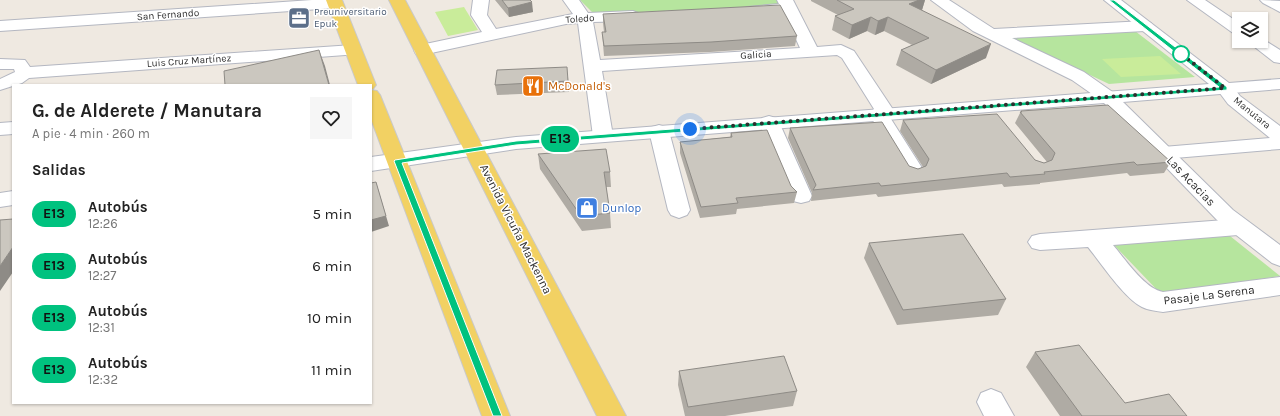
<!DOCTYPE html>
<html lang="es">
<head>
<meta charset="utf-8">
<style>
	body { margin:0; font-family:Karla,sans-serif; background:#f6f6f6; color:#222; height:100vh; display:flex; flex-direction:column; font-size:15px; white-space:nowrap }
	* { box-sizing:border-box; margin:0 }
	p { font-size:13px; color:#767676 }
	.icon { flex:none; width:22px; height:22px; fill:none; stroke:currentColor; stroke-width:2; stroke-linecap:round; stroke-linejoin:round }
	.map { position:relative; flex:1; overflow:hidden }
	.sheet { position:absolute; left:12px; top:84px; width:360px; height:320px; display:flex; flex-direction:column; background:#fff; border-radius:0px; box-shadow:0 1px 3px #0004 }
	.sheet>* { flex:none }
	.badge { padding:0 8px; border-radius:13px; font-size:14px; line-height:26px }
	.buttons { position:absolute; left:1232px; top:12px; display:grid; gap:8px }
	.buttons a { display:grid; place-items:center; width:36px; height:36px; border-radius:0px; background:#fff; box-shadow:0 1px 3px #0004; font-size:20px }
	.you { position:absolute; width:20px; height:20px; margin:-10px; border:3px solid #fff; border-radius:50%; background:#1a73e8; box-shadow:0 0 0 6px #1a73e833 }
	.map>.badge { position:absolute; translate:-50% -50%; box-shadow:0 0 0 2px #fff }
	h2 { padding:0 20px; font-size:15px; line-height:36px }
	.round { display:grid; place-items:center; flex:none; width:42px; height:42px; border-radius:0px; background:#f6f6f6 }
	.headline { display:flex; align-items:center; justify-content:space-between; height:68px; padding:0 20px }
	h1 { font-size:19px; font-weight:700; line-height:30px }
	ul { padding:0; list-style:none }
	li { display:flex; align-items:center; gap:12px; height:52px; padding:0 20px }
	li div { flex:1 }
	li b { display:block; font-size:15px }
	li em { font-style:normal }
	li .badge { min-width:44px; font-weight:700; text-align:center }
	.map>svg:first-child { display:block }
</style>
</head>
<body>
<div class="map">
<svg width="1280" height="416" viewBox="0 0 1280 416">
	<rect width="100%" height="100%" fill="#efe9e1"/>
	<path fill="#b6e59e" d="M 580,0 L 780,0 L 783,6 L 594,14 Z
		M 1135,31 L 1195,77 L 1109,84 L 1012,38 Z
		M 1225,232 L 1280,276 L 1161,294 L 1113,244 Z"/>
	<path fill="#c9ec9a" d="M 464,7 L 478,30 L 448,36 L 435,12 Z
		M 1160,56 L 1181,74 L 1121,77 L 1102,59 Z"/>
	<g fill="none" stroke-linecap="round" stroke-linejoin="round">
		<g stroke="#b4b7c1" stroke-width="2">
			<path id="minor" d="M 312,0 L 340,0 L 343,3 L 340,6 L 335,8 L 0,31 L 0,21 Z
				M 473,0 L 489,0 L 487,15 L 496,29 L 573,14 L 563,0 L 579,0 L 588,13 L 633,11 L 638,13 L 641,16 L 638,19 L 633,21 L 593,22 L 600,60 L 800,48 L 784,13 L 752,15 L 747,13 L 744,10 L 747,7 L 779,4 L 777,0 L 793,0 L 817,47 L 841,45 L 854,51 L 896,114 L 891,119 L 924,171 L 921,176 L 914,178 L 907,176 L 869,114 L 874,109 L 842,58 L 837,55 L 602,71 L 613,136 L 610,140 L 603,142 L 596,140 L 593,136 L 578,23 L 566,24 L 422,55 L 416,54 L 414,50 L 416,46 L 482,32 L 471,15 Z
				M 931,0 L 949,0 L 994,29 L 1145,21 L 1151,23 L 1153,26 L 1151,29 L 1145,31 L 1012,38 L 1084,72 L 1114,93 L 1117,97 L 1114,101 L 1108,102 L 1102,101 L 1072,80 L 973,31 Z
				M 1187,0 L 1205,0 L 1239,23 L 1239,35 L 1233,33 Z
				M 1260,0 L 1280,1 L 1280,12 L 1263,3 Z
				M 1261,38 L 1280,50 L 1280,63 L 1274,62 L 1247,41 L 1261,41 Z
				M 353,45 L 359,46 L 361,50 L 359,54 L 29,78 L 22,83 L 0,90 L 0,79 L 15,72 L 14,69 L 0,69 L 0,59 L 25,60 L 30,67 Z
				M 1225,83 L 1231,84 L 1240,96 L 1280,126 L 1280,149 L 1163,159 L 1156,157 L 1153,153 L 1156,149 L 1163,147 L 1270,138 L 1228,104 L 1216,88 L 1219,84 Z
				M 769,116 L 776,118 L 779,122 L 812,196 L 809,201 L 801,203 L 793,201 L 790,196 L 759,122 L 762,118 Z
				M 13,122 L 13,134 L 0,135 L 0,123 Z
				M 659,125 L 666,127 L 669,131 L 690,210 L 687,215 L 679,218 L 671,215 L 668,210 L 649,131 L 652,127 Z
				M 1238,219 L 1246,221 L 1249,227 L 1246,233 L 1238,235 L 1113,245 C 1125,259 1145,289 1163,292 L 1280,277 L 1280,295 L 1163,312 C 1156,311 1148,310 1142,307 C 1124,298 1101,263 1088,247 L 1040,250 L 1032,248 L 1028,242 L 1032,236 L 1040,234 Z
				M 991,389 L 1001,393 L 1014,416 L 984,416 L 977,402 L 981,393 Z"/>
		</g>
		<g stroke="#b4b7c1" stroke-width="2">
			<path id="secondary" d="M 1104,0 L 1121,0 L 1229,83 L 1280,79 L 1280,89 L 1123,102 L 1233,210 L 1280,245 L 1280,266 L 1272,263 L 1217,220 L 1104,103 L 516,149 L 371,171 L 371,157 L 516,137 L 1209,84 Z
				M 13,191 L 13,205 L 0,207 L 0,193 Z"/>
		</g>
		<g stroke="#c9c9c9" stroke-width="2">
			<path id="primary" d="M 326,0 L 342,0 L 376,85 L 373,89 L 371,89 L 371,85 L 358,85 Z
				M 389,0 L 405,0 L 626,416 L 597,416 Z
				M 371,90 L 377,91 L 380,95 L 510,416 L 482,416 L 371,119 Z"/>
		</g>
		<use href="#minor" fill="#fff" fill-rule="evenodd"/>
		<use href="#secondary" fill="#fff" fill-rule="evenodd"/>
		<use href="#primary" fill="#f2d163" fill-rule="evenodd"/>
	</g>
	<path fill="#afaba4" d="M 495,0 L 530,0 L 533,12 L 509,17 Z
		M 811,0 L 925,0 L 922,10 L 986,58 L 931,84 L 896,65 L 901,50 L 912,45 L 884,31 L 875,35 L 867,31 L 849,39 L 832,30 L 835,16 L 838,15 L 811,1 Z
		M 603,14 L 797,36 L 795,46 L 710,52 L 604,56 L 602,32 L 604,32 L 603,23 Z
		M 568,77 L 569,92 L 497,95 L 495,85 Z
		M 1021,111 L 1171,162 L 1164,173 L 1130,176 L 1127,173 L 1040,183 L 1040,184 L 1004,187 L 1002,184 L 878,197 L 876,194 L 811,201 L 812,193 L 788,138 L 790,128 L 918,169 L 923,167 L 900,131 L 903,120 L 1035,160 L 1044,163 L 1047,162 L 1015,123 Z
		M 731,133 L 791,186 L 797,192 L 794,203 L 737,209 L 736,214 L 700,218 L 680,153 L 680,142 L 730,137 Z
		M 538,154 L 610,172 L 611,187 L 606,187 L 610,213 L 611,228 L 582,231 L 540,169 Z
		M 869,243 L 1006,299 L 998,315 L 897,325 L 864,258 Z
		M 1035,352 L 1125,403 L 1187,416 L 1060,416 L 1026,367 Z
		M 679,371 L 797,391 L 793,406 L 725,416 L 685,416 L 678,385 Z"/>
	<path fill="#8e8b86" d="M 919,0 L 925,0 L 922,10 L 909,4 Z
		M 532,2 L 533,12 L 509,17 L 508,8 Z
		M 871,17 L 867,31 L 849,39 L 852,25 Z
		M 888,17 L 884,31 L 875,35 L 878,21 Z
		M 991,44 L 986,58 L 931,84 L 936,70 Z
		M 319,50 L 325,66 L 330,85 L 329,85 Z
		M 376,182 L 389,226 L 371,232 L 371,220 Z
		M 13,247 L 13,272 L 0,291 L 0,266 Z"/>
	<path fill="#cbc7bf" stroke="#8e8b86" d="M 502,0 L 530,0 L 532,2 L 508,8 Z
		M 837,0 L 919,0 L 909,4 L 991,44 L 936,70 L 901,50 L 929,38 L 888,17 L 878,21 L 871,17 L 852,25 L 835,16 L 854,9 Z
		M 780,5 L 797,36 L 711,42 L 604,46 L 602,32 L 606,32 L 603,14 Z
		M 319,50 L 329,85 L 225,85 L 224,71 Z
		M 567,67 L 568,81 L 495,85 L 497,70 Z
		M 1108,105 L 1171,162 L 1137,165 L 1134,162 L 1044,172 L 1045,174 L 1010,177 L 1007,173 L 881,186 L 879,183 L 813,190 L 816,185 L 790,128 L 882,122 L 909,166 L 918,169 L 926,166 L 929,159 L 903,120 L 997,114 L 1035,160 L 1044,163 L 1052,160 L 1055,153 L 1020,112 L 1022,112 L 1021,111 Z
		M 767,130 L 791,186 L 797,192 L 736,198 L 738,203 L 701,207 L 680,142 L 732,137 L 731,133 Z
		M 606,149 L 610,172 L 604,172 L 610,213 L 581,216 L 538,154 Z
		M 376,182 L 386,216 L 371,220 L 371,183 Z
		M 13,219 L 13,247 L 0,266 L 0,220 Z
		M 963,234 L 1006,299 L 903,310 L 869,243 Z
		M 1079,345 L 1125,403 L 1169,394 L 1187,416 L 1082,416 L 1035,352 Z
		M 784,356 L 797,391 L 688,407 L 679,371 Z"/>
	<path fill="#00c27f" stroke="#fff" d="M 1109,0 L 1114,0 L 1227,87 L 1227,90 L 516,145 L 402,163 L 502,416 L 493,416 L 394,161 L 395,160 L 516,141 L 1219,87 Z"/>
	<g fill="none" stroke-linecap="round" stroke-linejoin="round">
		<path stroke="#2e2e2e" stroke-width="4" stroke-dasharray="0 7.2" d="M 690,129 L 1225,88 L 1176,50 L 1181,54"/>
	</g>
	<defs>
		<g id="office-square" transform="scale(1.15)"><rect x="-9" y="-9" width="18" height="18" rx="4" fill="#5c6f8a" stroke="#fff"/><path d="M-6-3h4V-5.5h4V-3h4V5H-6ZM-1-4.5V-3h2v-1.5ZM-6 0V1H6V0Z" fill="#fff"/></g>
		<g id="restaurant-square" transform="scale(1.15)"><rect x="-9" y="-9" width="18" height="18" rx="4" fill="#e8710a" stroke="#fff"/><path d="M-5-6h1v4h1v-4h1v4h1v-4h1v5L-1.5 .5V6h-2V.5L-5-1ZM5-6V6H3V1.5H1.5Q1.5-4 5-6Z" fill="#fff"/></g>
		<g id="shop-square" transform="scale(1.15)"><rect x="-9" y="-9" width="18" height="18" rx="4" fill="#3f7fe0" stroke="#fff"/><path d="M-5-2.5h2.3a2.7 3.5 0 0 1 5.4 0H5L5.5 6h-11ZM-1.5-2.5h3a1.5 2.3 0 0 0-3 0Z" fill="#fff"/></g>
	</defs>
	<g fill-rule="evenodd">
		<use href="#office-square" x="299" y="18"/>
		<use href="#restaurant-square" x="533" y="86"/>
		<use href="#shop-square" x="587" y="208"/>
	</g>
	<circle fill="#fff" stroke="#00c27f" stroke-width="2" cx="1181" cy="54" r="8"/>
	<g text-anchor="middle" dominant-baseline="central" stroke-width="3" stroke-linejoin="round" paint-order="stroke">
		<g font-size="10" fill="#4e5e75" stroke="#fff" text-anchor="start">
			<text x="314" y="12">Preuniversitario<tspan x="314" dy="12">Epuk</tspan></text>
		</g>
		<g font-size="10" fill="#2e2e2e" stroke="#fff">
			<text transform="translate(168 15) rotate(-4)">San Fernando</text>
			<text transform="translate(580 19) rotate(-4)">Toledo</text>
			<text transform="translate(756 55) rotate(-4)">Galicia</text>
			<text transform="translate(189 61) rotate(-4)">Luis Cruz Martínez</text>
			<text transform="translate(1252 113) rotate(39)">Manutara</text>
		</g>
		<g font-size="12" fill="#c56008" stroke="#fff" text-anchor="start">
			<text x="548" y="86">McDonald's</text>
		</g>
		<g font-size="12" fill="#2e2e2e" stroke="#fff">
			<text transform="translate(1191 181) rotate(46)">Las Acacias</text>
			<text transform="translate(516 229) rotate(63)">Avenida Vicuña Mackenna</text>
			<text transform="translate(1209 295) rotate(-7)">Pasaje La Serena</text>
		</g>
		<g font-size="12" fill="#366cbe" stroke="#fff" text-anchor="start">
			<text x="602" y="208">Dunlop</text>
		</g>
	</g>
</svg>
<div class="buttons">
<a><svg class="icon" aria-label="layers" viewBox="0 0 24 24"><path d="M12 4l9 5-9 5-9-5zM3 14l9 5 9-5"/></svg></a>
</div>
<div class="you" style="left:690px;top:129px"></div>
<b class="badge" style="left:560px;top:139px;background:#00c27f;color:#111">E13</b>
<section class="sheet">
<div class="headline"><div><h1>G. de Alderete / Manutara</h1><p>A pie · 4 min · 260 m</p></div><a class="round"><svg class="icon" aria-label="heart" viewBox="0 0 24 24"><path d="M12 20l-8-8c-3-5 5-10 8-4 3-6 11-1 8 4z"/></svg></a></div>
<h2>Salidas</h2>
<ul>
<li><span class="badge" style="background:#00c27f;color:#111">E13</span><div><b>Autobús</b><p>12:26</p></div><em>5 min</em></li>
<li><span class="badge" style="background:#00c27f;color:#111">E13</span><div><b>Autobús</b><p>12:27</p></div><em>6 min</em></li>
<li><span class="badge" style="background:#00c27f;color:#111">E13</span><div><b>Autobús</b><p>12:31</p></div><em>10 min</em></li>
<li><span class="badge" style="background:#00c27f;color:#111">E13</span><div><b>Autobús</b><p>12:32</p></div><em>11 min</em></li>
</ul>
</section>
</div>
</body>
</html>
